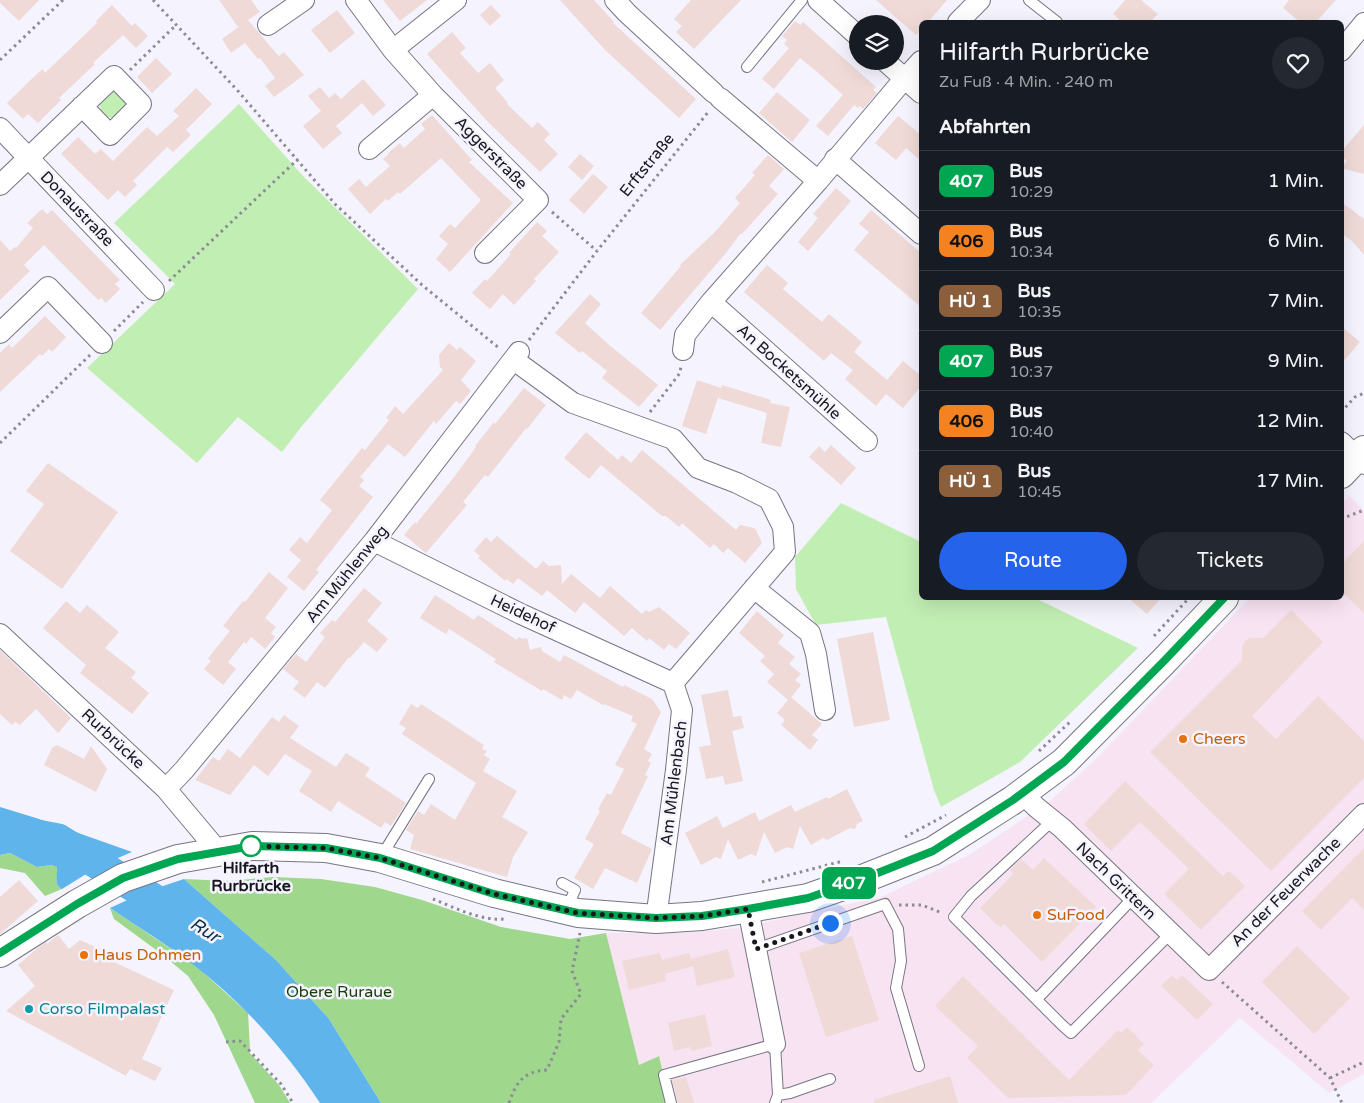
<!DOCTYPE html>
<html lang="de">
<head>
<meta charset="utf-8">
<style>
	body { margin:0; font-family:"Varela Round",sans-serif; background:#242831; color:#f1f3f6; height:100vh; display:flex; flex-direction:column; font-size:19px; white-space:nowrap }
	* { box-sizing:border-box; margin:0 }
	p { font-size:16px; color:#9ea1a6 }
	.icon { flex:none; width:28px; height:28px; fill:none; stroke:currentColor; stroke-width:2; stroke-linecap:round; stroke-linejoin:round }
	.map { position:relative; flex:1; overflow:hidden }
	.details { position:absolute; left:919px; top:20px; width:425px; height:580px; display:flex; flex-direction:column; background:#171b24; border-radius:8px; box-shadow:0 5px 20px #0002 }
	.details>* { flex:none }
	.badge { padding:0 10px; border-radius:8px; font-size:18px; line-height:32px }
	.tools { position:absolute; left:849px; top:15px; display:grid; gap:10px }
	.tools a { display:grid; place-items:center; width:55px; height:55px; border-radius:50%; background:#171b24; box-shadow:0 5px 20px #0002; font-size:25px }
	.you { position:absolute; width:25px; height:25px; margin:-12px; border:4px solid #fff; border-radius:50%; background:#1a73e8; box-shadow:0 0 0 8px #1a73e833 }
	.map>.badge { position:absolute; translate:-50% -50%; box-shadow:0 0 0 2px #fff }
	h2 { padding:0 20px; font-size:19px; line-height:45px }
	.round { display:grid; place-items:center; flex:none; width:52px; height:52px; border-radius:26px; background:#242831 }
	.head { display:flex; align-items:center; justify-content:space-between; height:85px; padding:0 20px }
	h1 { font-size:24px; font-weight:600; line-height:38px }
	.button { display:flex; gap:10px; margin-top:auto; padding:10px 20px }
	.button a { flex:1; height:58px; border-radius:30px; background:#2563eb; color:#fff; font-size:20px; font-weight:600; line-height:58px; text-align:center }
	.button a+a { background:#242831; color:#f1f3f6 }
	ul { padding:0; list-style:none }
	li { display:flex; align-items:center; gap:15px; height:60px; padding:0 20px; border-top:1px solid #363941 }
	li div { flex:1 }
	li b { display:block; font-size:19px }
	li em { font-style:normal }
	li .badge { min-width:55px; font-weight:700; text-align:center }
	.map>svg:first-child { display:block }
</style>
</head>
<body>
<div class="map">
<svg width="1364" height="1103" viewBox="0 0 1364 1103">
	<rect width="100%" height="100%" fill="#f4f3fe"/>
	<path fill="#f8e3f3" d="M 1349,496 L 1364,510 L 1364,1074 L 1329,1093 L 1240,1018 L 1151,1103 L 670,1103 L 658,1056 L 639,1065 L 606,933 L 681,933 L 739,928 L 881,897 L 969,855 L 1049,802 L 1097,758 L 1250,598 L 1341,598 L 1341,504 Z"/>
	<path fill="#c1eeb3" d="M 114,90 L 126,100 L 127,106 L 117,118 L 106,117 L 102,113 L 99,103 L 108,91 Z
		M 239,104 L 303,176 L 418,289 L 302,426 L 282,452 L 238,417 L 197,463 L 87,368 L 175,284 L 114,223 Z
		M 841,503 L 921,542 L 921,598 L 1035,598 L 1138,648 L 1020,762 L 941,807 L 934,790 L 886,617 L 816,625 L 796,589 L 795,557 Z"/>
	<path fill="#9fd78d" d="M 10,853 L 37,867 L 52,865 L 58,867 C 58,875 53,885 62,889 L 45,896 L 25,873 L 0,868 L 0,855 Z
		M 273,877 L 321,879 L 375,887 L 422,900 L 501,927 L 570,939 L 606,933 L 639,1065 L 659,1056 L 670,1103 L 381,1103 L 329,1019 L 276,960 L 184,879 L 230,881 Z
		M 110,908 L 195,965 L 248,1013 L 250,1050 L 248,1051 L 279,1085 L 290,1103 L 255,1103 L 214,1015 L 188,976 L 163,955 L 114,919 Z"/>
	<path fill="#5eb4eb" d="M 0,807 L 36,818 L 132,852 L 99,866 L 62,889 C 53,885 58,875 57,867 L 52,865 L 37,867 L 10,853 L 0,855 Z
		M 184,879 L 276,960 L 329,1019 L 381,1103 L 320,1103 C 286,1051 244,1004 195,966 C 168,945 138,927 110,908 L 145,892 Z"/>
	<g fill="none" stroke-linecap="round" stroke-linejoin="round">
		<path stroke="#5eb4eb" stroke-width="31" d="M 0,828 L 58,839 L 179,915"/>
	</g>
	<path fill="#efdad7" d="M 0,0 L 39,0 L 19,21 L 0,3 Z
		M 219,0 L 251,0 L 260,12 L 238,27 Z
		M 383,0 L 427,0 L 400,21 Z
		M 560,0 L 594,0 L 614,22 L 613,23 L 696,99 L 679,118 L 605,50 Z
		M 691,0 L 741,0 L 694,49 L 676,32 L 682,26 L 674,19 Z
		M 876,0 L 947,0 L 928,22 L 921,22 L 921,30 L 916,35 Z
		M 1125,0 L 1141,0 L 1158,14 L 1150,22 L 1122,22 L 1113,14 Z
		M 1289,0 L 1336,0 L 1316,22 L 1300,22 L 1283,8 Z
		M 112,5 L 132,26 L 135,23 L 148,36 L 136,48 L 123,35 L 93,63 L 95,64 L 59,98 L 61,100 L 38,123 L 28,114 L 23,119 L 7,103 L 42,69 L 45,73 L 97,23 L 96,21 Z
		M 491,5 L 501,16 L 490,26 L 480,15 Z
		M 337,10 L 355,33 L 330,53 L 311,30 Z
		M 248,20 L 275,52 L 279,56 L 284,52 L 304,75 L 274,97 L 265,86 L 275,78 L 260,58 L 258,59 L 245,43 L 231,53 L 222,39 Z
		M 795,21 L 800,25 L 803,22 L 876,87 L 873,90 L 877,93 L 863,109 L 860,106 L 858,108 L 854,105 L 828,136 L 816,126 L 843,95 L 815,70 L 800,58 L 774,89 L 762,79 L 789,48 L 784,44 L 787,40 L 782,36 Z
		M 452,32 L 466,48 L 460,53 L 478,73 L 490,63 L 504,80 L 495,88 L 508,103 L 507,104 L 532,128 L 538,122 L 550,134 L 544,140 L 558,154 L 540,172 L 487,121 L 427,54 Z
		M 156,58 L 172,74 L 152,93 L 137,77 Z
		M 363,79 L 386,105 L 373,116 L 362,103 L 336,126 L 342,133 L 323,149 L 303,126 L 321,111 L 308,96 L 320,87 L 329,98 L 335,93 L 341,99 Z
		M 196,88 L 212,104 L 186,130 L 191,135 L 173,152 L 167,147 L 133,181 L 137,185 L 125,197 L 118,190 L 108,200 L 61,154 L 78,137 L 95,154 L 101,149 L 113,161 L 147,127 L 157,136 L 179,116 L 173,111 Z
		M 777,92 L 810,120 L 792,142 L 759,113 Z
		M 432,115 L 472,160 L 469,162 L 513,203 L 450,272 L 436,259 L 448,244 L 439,236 L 450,224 L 455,228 L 481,200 L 441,158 L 400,194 L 398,192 L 388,201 L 386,199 L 370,214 L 348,189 L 359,179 L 366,187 L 390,166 L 383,159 L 389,154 L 388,153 L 400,143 L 404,148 L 425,129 L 421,124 Z
		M 898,116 L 921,135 L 921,161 L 906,148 L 896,160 L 875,143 Z
		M 1364,125 L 1364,174 L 1341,168 L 1347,161 L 1341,156 L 1341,152 Z
		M 580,154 L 594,166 L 582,180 L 568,167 Z
		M 768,155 L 784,169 L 769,186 L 778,194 L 742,234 L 741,233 L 726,253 L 660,330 L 641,313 L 681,266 L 680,265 L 715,232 L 740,203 L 735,198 L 755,175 L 752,173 Z
		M 593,174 L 608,187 L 584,214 L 569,200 Z
		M 836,188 L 851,201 L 808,251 L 798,242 L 818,218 L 813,214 Z
		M 1341,202 L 1364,219 L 1364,255 L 1352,241 L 1341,233 Z
		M 42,209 L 47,214 L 52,210 L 120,280 L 115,284 L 120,289 L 106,303 L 101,298 L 98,300 L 44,245 L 24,265 L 30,271 L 0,300 L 0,240 L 10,251 L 15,247 L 16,248 L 33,228 L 27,223 Z
		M 871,210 L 921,253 L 921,307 L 854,250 L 869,232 L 859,224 Z
		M 537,222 L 547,231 L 542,236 L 559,252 L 534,279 L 536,281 L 514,305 L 503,294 L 490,309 L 472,293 L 485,279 L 487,281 L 511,254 L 509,253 Z
		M 767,265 L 788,283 L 783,289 L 822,322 L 829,314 L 862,342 L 854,352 L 887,380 L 903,361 L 921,376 L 921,386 L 903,408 L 886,394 L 876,406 L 845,379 L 853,370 L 831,353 L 824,361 L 744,292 Z
		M 590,294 L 601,304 L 585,323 L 608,344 L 658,385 L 639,407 L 602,378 L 607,371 L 582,351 L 580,353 L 555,333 Z
		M 45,316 L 66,337 L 52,352 L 49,349 L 42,356 L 40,354 L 0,392 L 0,353 L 9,344 L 12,348 Z
		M 1341,326 L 1360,342 L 1341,364 Z
		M 449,343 L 457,350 L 460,347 L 476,361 L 461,380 L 471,391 L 460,404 L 456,401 L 436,424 L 434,421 L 405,457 L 388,444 L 360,477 L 364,480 L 359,486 L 373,497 L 316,570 L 319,572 L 304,591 L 287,577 L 301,560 L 289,550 L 300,537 L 307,543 L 332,510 L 320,500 L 362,448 L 365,450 L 389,420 L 386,418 L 395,406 L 403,414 L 443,370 L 440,367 L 439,355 Z
		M 697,380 L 721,388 L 706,434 L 682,426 Z
		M 722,385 L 771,400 L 770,403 L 790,407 L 781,447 L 761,443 L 767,413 L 718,398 Z
		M 524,388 L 546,405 L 527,429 L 526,428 L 488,477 L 485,475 L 463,502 L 467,505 L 426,553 L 404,535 L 415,522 L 416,524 L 455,476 L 476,447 L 475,446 L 494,422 L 495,424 Z
		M 586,432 L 618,460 L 622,455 L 631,463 L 642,450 L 736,530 L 740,525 L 754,528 L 756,530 L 762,543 L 745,563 L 728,548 L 723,553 L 714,544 L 710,548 L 682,523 L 679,527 L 666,516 L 662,516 L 601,465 L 589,479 L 564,458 Z
		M 831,445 L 856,468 L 841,485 L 809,457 L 819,446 L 825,452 Z
		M 48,463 L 118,512 L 62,589 L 10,551 L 44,504 L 26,491 Z
		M 497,536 L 536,569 L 543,561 L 549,566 L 561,565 L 562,584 L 571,574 L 600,598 L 610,586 L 642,614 L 646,610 L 649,612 L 659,607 L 690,633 L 676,649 L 669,644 L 664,650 L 649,638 L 647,641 L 632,628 L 624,636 L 584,602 L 575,613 L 547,590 L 542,596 L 518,578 L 513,584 L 507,579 L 505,581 L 478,558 L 480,556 L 474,551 L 486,537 L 491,542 Z
		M 1364,541 L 1364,613 L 1341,591 L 1341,565 Z
		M 269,572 L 288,588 L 265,618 L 276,627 L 271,633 L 275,637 L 265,649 L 251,637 L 246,644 L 244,642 L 228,662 L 236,669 L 223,685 L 204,669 L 211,661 L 208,658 L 230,631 L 223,626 L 243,601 L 245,602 Z
		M 364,588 L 382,603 L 367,621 L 388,639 L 377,652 L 364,642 L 350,658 L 349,657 L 325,688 L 317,682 L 305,698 L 293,689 L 299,682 L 283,669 L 296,654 L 306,662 L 325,637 L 320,633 L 332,620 L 335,622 Z
		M 435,595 L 474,620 L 478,615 L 517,640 L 518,637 L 523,639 L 527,638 L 530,650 L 541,647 L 542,651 L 560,662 L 564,655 L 623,687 L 624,685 L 652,699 L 661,712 L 644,749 L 652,754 L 648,761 L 651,763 L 645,775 L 648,776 L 621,833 L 652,849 L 637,883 L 605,868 L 593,889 L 574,878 L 594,844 L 585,839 L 600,811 L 598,809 L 607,793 L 611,795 L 624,769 L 615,765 L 637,724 L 631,721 L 633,716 L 604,704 L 603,705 L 577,690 L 571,699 L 564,695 L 562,700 L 543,689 L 542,691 L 494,662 L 496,659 L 457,634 L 449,629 L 446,634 L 420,618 Z
		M 1128,598 L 1161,598 L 1147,614 Z
		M 66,601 L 80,613 L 87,605 L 119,632 L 105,648 L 136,672 L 131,678 L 149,693 L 132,714 L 80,673 L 86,665 L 43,628 Z
		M 1291,610 L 1323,642 L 1252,716 L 1276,739 L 1318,696 L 1364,741 L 1364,778 L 1271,871 L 1150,752 L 1242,660 L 1242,646 L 1245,641 L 1250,638 L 1263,638 Z
		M 757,611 L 784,635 L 778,643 L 795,657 L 789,664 L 801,674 L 795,680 L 801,685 L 789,700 L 791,697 L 822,724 L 812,735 L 818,740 L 810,750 L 781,725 L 785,720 L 777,713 L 788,700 L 767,682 L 774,674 L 760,661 L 765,656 L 739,633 Z
		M 873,632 L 890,720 L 854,727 L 837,639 Z
		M 0,650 L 71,718 L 58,733 L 36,709 L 20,725 L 15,722 L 12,725 L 0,714 Z
		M 728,690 L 733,717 L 741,716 L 744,728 L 732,731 L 743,781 L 725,785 L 723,776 L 706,779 L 699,747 L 711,745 L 701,695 Z
		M 411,704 L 418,708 L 421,704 L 484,745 L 482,749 L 487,751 L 484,755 L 490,759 L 483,771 L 517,791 L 502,817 L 528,832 L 513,857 L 507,877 L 410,849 L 414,835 L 406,830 L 418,811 L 424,815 L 431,804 L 455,820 L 476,783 L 402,734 L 406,728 L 399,724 Z
		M 284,715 L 299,726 L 290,738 L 336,767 L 346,753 L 370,768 L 365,776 L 406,803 L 391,826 L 385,822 L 381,828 L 338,801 L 331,812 L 299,791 L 312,771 L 285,754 L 268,776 L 254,765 L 230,795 L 195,780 L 213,757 L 219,761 L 228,749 L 240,758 L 272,717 L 279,722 Z
		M 57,745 L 84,759 L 91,746 L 107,769 L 96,792 L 44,765 L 52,748 Z
		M 1125,781 L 1223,876 L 1229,871 L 1245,886 L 1201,930 L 1164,894 L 1189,869 L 1140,822 L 1111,851 L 1084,824 Z
		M 847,789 L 863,821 L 857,824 L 855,829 L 850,828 L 827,840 L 823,838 L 811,845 L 800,826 L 793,849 L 787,847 L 775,853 L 764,832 L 756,856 L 751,854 L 738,860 L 728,839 L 721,859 L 716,857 L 701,865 L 685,833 L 717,816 L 723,828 L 755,812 L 759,821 L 791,805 L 795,812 L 827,797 L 828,799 Z
		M 1364,848 L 1364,910 L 1352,898 L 1321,930 L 1302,911 Z
		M 1044,858 L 1096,907 L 1042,962 L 1004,924 L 1001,927 L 999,925 L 998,926 L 980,908 L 1013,874 L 1010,870 L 1021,859 L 1033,870 Z
		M 19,880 L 38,901 L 0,934 L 0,897 Z
		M 58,935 L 69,949 L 80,940 L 117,957 L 114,962 L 174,990 L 142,1059 L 162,1068 L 155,1081 L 130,1069 L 126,1076 L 6,1011 L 35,986 L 18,965 L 40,946 L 46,942 L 47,944 Z
		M 852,936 L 879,1020 L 826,1037 L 799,953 Z
		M 1297,946 L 1350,998 L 1314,1034 L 1262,982 Z
		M 728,949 L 735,977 L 697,986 L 693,966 L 665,974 L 666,981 L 629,990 L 622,961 L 660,953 L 662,960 L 689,953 L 691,959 Z
		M 1172,975 L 1177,980 L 1182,975 L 1213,1004 L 1197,1020 L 1161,986 Z
		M 963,976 L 1069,1080 L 1118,1030 L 1121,1033 L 1127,1027 L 1144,1044 L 1138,1050 L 1154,1065 L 1126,1095 L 1008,1098 L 967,1058 L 978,1046 L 935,1006 Z
		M 705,1014 L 712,1046 L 691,1051 L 690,1047 L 674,1051 L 668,1023 Z
		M 950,1076 L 958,1103 L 874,1103 L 874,1100 Z
		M 686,1077 L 694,1103 L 678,1103 L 672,1080 Z"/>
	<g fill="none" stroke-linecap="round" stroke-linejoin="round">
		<g stroke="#767584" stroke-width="12">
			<path id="service" d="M 1029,0 L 1057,22
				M 747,67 L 802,0
				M 1052,821 L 971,896 L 954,917 L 1062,1025 L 1071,1033 L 1170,934
				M 381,857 L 429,779
				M 562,883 L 575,890 L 567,908
				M 756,949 L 885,904 L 898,929 L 901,961 L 896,988 L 919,1066
				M 1037,999 L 1133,898
				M 778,1095 L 790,1093 L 830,1079
				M 671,1103 L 664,1075 L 775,1044 L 778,1095 L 775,1103"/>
		</g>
		<g stroke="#767584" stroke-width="22">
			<path id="minor" d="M 356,0 L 393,50 L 433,95 L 538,200 L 485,253
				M 615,0 L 627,13 L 714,93
				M 818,0 L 858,36
				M 958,22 L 980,0
				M 268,25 L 304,0
				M 393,50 L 456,0
				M 1341,51 L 1364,23
				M 885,61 L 921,93
				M 720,98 L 818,181
				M 0,128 L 154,290
				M 369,149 L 433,95
				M 835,159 L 921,234
				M 0,185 L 114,76 L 141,104 L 110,135 L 82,106
				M 711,302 L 867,441
				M 0,333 L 48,287 L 102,343
				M 683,350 L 685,335 L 711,302 L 818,181 L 899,85 L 921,61
				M 514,360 L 573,403 L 673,439 L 698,468 L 737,483 L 769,499 L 783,527 L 785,552 L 673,683 L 682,710 L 676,770 L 656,919
				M 1341,442 L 1364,464
				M 374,541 L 521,614 L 673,683
				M 754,588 L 810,633 L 816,654 L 825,710
				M 0,634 L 166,789 L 218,851
				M 166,789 L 184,770 L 374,541 L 519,352
				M 1023,794 L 1036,807 L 1062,828 L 1209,970 L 1364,814
				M 748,909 L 775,1044"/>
		</g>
		<g stroke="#767584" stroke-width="30">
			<path id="secondary" d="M 1341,474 L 1364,450
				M 0,953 L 77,904 L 123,878 L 178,859 L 252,846 L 326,848 L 380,858 L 494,893 L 578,913 L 656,919 L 702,916 L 808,898 L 860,880 L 933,851 L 1013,800 L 1064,762 L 1164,661 L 1224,598"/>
		</g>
		<path stroke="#8c8b94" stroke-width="3" stroke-dasharray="2.5 4" stroke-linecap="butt" d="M 153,0 L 238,91 L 335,204 L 422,285 L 499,348
			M 0,60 L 63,0
			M 130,70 L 176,25
			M 552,212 L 597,251
			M 169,281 L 298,159
			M 114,331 L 143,302
			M 529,340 L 597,251 L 709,111
			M 650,412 L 680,373 L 681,366
			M 1341,412 L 1355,397 L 1364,393
			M 0,443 L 90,355
			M 1341,519 L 1364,510
			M 1154,636 L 1189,598
			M 1039,751 L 1071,721
			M 905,837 L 946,815
			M 762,882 L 843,861
			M 433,899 C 455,908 481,921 505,919
			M 899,905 L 922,905 L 942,913
			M 1222,982 L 1330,1078 L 1342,1103
			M 226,1042 L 240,1041 L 281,1084 L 293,1103
			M 1330,1078 L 1364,1062
			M 509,1103 C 516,1082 524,1071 547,1070 L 559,1042 L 561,1019 L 581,994 L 572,971 L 580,933"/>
		<use href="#service" stroke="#fff" stroke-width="10"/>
		<use href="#minor" stroke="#fff" stroke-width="20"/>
		<use href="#secondary" stroke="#fff" stroke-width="28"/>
	</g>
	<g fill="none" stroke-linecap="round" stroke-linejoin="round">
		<g stroke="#fff" stroke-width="11">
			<path id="line" d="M 0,953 L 77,904 L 123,878 L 178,859 L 252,846 L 326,848 L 380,858 L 494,894 L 578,913 L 656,918 L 702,916 L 748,909 L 808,898 L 860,880 L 933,851 L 1013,800 L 1064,762 L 1164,661 L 1224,598"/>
		</g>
		<use href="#line" stroke="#00a651" stroke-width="8"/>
		<path stroke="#18171d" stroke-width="5" stroke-dasharray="0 9" d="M 251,846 L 326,848 L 380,858 L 494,894 L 578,913 L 656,918 L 702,916 L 748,909 L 756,949 L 830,923"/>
	</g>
	<g fill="#e8710a" stroke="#f4f3fe" stroke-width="2">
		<circle cx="1183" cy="739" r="5"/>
		<circle cx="1037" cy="915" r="5"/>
		<circle cx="84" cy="955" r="5"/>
	</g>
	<circle fill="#fff" stroke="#00a651" stroke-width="2.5" cx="251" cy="846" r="10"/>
	<circle fill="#0f9aa8" stroke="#f4f3fe" stroke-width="2" cx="29" cy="1009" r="5"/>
	<g text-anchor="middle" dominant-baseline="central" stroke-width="5" stroke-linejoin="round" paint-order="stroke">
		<g font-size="16" fill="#18171d" stroke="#f4f3fe">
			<text transform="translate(491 153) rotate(45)">Aggerstraße</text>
			<text transform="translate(647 165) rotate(-51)">Erftstraße</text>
			<text transform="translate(77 209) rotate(46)">Donaustraße</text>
			<text transform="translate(789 372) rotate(42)">An Bocketsmühle</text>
			<text transform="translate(347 574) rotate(-51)">Am Mühlenweg</text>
			<text transform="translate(523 614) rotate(25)">Heidehof</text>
			<text transform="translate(113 739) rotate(43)">Rurbrücke</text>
			<text transform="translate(674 783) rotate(-83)">Am Mühlenbach</text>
			<text transform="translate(1116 881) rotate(44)">Nach Grittern</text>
			<text transform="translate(1286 892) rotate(-45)">An der Feuerwache</text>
		</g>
		<g font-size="16" fill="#c56008" stroke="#f4f3fe" text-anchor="start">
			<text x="1193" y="739">Cheers</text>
			<text x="1047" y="915">SuFood</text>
			<text x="94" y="955">Haus Dohmen</text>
		</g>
		<g font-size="16" font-weight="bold" fill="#18171d" stroke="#f4f3fe">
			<text x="251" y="868">Hilfarth<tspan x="251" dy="18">Rurbrücke</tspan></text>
		</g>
		<g font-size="16" fill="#193d0a" stroke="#f4f3fe">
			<text x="339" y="992">Obere Ruraue</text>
		</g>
		<g font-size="16" fill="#0d838f" stroke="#f4f3fe" text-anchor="start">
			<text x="39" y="1009">Corso Filmpalast</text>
		</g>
		<g font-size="18" font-style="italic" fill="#093046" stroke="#f4f3fe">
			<text transform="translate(205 930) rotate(32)">Rur</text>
		</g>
	</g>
</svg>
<div class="tools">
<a><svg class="icon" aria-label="layers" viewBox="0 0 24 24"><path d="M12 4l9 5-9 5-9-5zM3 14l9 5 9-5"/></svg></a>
</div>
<div class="you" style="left:830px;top:923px"></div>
<b class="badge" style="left:849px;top:883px;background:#00a651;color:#fff">407</b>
<section class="details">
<div class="head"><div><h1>Hilfarth Rurbrücke</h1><p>Zu Fuß · 4 Min. · 240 m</p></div><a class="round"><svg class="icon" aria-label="heart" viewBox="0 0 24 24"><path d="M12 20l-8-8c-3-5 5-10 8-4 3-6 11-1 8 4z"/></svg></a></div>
<h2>Abfahrten</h2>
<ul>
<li><span class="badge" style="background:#00a651;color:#fff">407</span><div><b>Bus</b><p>10:29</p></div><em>1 Min.</em></li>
<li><span class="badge" style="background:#f58220;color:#111">406</span><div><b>Bus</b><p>10:34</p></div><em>6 Min.</em></li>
<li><span class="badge" style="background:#8b5e3c;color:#fff">HÜ 1</span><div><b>Bus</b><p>10:35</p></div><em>7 Min.</em></li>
<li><span class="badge" style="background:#00a651;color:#fff">407</span><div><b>Bus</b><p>10:37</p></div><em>9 Min.</em></li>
<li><span class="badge" style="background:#f58220;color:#111">406</span><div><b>Bus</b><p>10:40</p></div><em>12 Min.</em></li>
<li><span class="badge" style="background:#8b5e3c;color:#fff">HÜ 1</span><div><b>Bus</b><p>10:45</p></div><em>17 Min.</em></li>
</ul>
<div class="button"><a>Route</a><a>Tickets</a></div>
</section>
</div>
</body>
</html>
